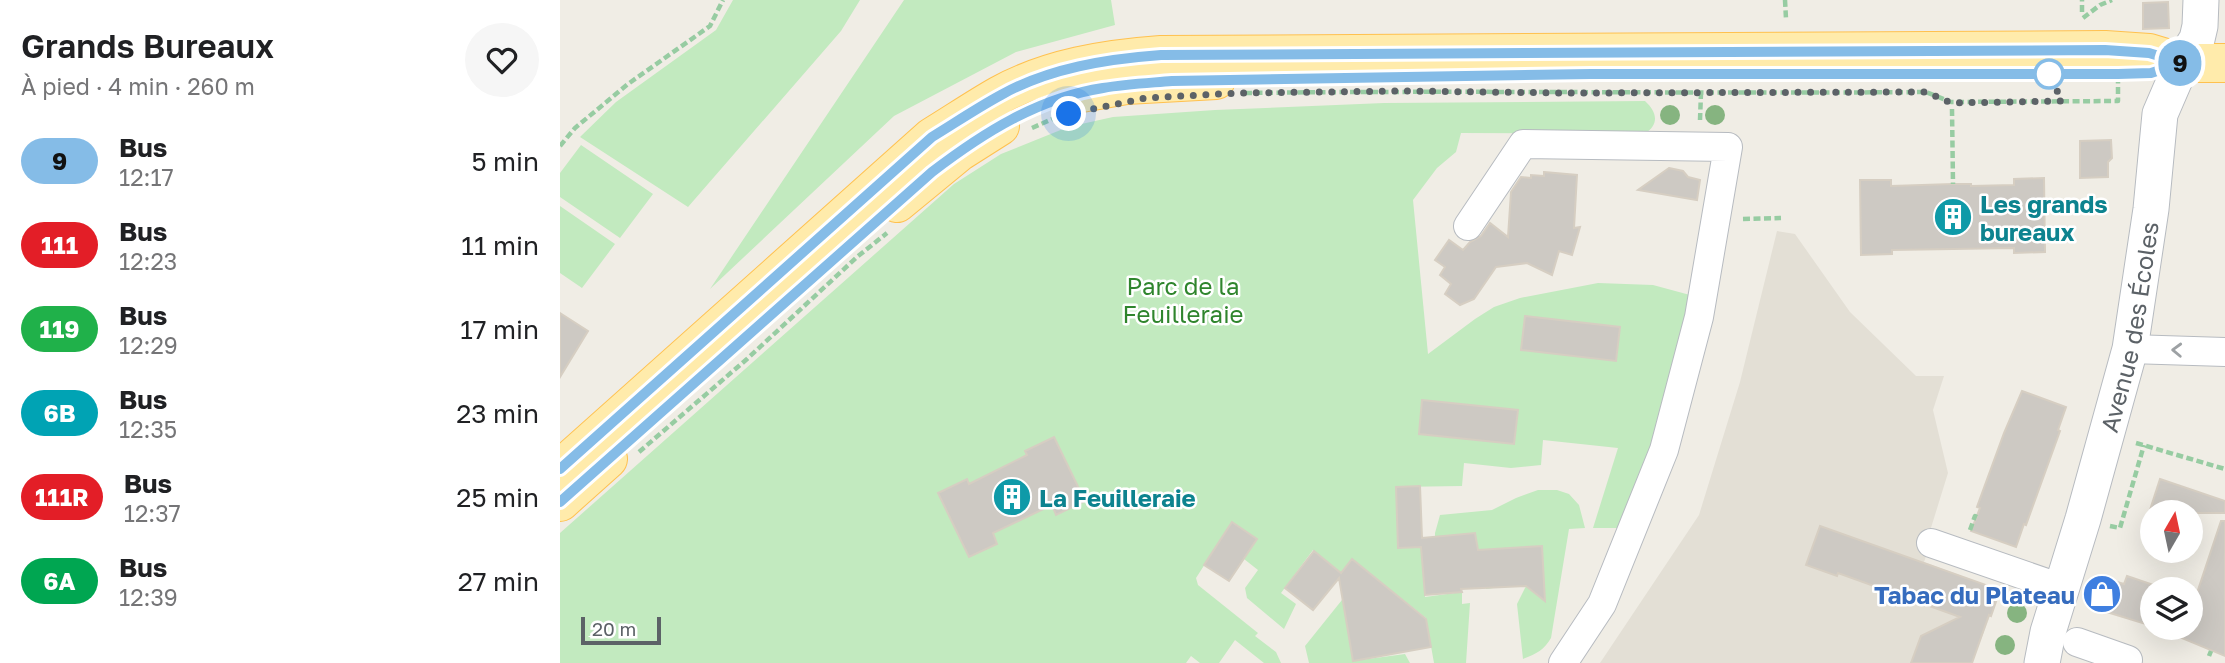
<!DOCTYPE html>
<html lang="fr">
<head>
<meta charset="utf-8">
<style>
	body { margin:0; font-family:"Golos Text",sans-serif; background:#f6f6f6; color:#202124; height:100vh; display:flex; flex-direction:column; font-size:26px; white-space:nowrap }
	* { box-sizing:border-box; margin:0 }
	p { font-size:23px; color:#757577 }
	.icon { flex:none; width:38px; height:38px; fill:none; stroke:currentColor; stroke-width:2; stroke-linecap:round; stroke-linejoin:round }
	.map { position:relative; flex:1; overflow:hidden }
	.sheet { display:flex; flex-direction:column; background:#fff; width:560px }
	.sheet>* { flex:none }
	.badge { padding:0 14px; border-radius:23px; font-size:24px; line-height:46px }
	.needle { width:46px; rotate:9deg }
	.fabs { position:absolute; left:1580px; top:500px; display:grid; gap:14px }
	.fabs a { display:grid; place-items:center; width:63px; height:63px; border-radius:50%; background:#fff; box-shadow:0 7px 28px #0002; font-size:35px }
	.scale { position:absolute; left:21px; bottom:18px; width:80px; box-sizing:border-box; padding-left:7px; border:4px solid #5c6267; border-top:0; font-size:19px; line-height:24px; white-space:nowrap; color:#5c6267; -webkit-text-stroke:5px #fff; paint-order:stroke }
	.you { position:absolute; width:35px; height:35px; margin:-18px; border:5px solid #fff; border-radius:50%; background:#1a73e8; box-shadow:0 0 0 10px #1a73e833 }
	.map>.badge { position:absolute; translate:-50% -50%; box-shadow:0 0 0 4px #fff }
	.round { display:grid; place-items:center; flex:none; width:74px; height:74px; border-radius:37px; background:#f6f6f6 }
	.overview { display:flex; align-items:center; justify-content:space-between; height:119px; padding:0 21px }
	h1 { font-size:33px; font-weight:600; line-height:52px }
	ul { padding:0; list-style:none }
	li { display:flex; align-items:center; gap:21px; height:84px; padding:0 21px }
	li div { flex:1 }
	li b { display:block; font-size:26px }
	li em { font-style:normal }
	li .badge { min-width:77px; font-weight:700; text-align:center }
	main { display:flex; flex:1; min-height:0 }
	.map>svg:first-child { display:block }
</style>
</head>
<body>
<main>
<section class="sheet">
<div class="overview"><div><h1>Grands Bureaux</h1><p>À pied · 4 min · 260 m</p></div><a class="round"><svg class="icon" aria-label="heart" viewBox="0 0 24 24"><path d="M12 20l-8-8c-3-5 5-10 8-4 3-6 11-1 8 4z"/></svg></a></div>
<ul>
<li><span class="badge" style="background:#85bce7;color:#111">9</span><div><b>Bus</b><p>12:17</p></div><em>5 min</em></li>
<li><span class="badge" style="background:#e31e27;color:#fff">111</span><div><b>Bus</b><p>12:23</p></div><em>11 min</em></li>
<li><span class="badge" style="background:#20b14a;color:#fff">119</span><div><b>Bus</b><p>12:29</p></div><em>17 min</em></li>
<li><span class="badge" style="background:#00a3b4;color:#fff">6B</span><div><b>Bus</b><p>12:35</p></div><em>23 min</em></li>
<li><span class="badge" style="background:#e31e27;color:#fff">111R</span><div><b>Bus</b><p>12:37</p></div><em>25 min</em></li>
<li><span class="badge" style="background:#00a651;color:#fff">6A</span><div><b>Bus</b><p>12:39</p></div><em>27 min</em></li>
</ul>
</section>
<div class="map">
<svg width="1665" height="663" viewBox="0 0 1665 663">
	<rect width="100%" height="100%" fill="#f0ede5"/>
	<path fill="#e3dfd5" d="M 1217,231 L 1235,234 L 1290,312 L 1356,376 L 1384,376 L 1373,410 L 1388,473 L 1370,531 L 1374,533 L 1364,562 L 1440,590 L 1412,663 L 1040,663 L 1139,515 L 1180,382 Z"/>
	<path fill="#c2eabf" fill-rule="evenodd" d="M 173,0 L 300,0 L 281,31 L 128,207 L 20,137 L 56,102 L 156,30 Z
		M 344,0 L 551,0 L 555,25 L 456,52 L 334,116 L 150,289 Z
		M 1085,101 C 1097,112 1100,125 1084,134 L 901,133 L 896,152 L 877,168 L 853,200 L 868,354 L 915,319 L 934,307 L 960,298 L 1038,283 L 1093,285 L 1130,295 L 1095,438 L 1060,528 L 1033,528 L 1058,448 L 983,440 L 981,465 L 951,468 L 904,463 L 902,486 L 836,487 L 838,547 L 875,546 L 875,533 L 880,515 L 932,510 L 956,498 L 978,490 L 997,490 L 1009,494 L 1019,505 L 1025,528 L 1009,529 L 991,638 C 984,650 976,654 963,659 L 957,604 L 966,586 L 970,590 L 980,589 L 939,549 L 941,587 L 926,589 L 915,533 L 890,536 L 863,565 L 865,597 L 902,592 L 902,604 L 910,603 L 906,663 L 874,663 L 866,618 L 793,560 L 781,573 L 753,550 L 721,593 L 736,604 L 724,629 L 687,598 L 685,588 L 698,570 L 684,559 L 697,539 L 672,522 L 636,578 L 638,585 L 698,633 L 695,636 L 716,652 L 721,663 L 704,663 L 675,640 L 659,663 L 640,663 L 631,656 L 626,663 L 0,663 L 0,533 L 394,184 L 441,154 L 508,127 L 553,117 L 655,110 L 824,103 ZM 965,316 L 1060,327 L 1056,360 L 961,350 ZM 862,400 L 958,410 L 954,444 L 859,434 ZM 494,437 L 525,501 L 497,515 L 492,505 L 433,533 L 437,544 L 409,557 L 378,493 L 406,479 L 409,484 L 467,455 L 466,451 Z
		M 21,145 L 93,194 L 60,238 L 0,197 L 0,173 Z
		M 0,206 L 55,244 L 22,288 L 0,273 Z
		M 794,585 L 786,621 L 793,661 L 845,654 L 850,663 L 749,663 L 745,646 Z"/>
	<path fill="#cdc9c3" stroke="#d6cec2" stroke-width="2" d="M 1608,2 L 1609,28 L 1583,29 L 1583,3 Z
		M 1551,140 L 1552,158 L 1548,162 L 1548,177 L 1520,178 L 1520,141 Z
		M 1109,168 L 1123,171 L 1128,177 L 1140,180 L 1137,200 L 1078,190 Z
		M 984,172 L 1017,175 L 1014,228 L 1020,227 L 1012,255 L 999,251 L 992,275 L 967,263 L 936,267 L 914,299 L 900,305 L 885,294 L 891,284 L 880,275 L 885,267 L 875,260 L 889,240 L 903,250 L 910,242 L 921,236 L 930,223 L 948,237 L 951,192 L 961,177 L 971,178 L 971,175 L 984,176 Z
		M 1484,178 L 1485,252 L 1454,253 L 1454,248 L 1332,250 L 1332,254 L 1301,255 L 1300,180 L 1331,180 L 1331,186 L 1393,184 L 1411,184 L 1411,186 L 1454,185 L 1454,179 Z
		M 0,313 L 28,331 L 0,377 Z
		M 965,316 L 1060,327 L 1056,361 L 961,350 Z
		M 1462,391 L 1506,407 L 1498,430 L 1500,431 L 1466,525 L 1464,524 L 1456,547 L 1411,531 L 1420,508 L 1417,507 L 1444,433 Z
		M 862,400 L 958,410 L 954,444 L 859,434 Z
		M 494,437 L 525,501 L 496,515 L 492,505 L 433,533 L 437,544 L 409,557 L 378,493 L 407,479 L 409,484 L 467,455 L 465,451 Z
		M 1600,479 L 1665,501 L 1665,513 L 1589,513 Z
		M 860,486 L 862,538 L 915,533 L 918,550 L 982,546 L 985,601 L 966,586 L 901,589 L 902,592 L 865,595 L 861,547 L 838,548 L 836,487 Z
		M 1661,521 L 1665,521 L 1665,656 L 1598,628 L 1631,628 L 1631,597 L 1635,599 Z
		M 672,522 L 697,539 L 669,581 L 644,565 Z
		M 1260,526 L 1440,590 L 1431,616 L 1429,615 L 1412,663 L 1351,663 L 1361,636 L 1400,617 L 1278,573 L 1277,576 L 1246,565 Z
		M 754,551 L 781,573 L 792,559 L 866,619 L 871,647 L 793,661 L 779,578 L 753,610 L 725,588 Z
		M 1567,576 L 1608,590 L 1592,590 L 1592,626 L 1537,609 L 1538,605 L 1532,603 L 1539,581 L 1545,583 L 1547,579 L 1564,584 Z"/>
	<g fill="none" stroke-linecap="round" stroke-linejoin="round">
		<g stroke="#b7bbc0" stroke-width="30">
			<path id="minor" d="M 908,226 L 963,144 L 1168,147 L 1139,317 L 1104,450 L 1042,604 L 1003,663
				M 1570,349 L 1665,352
				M 1371,543 L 1501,588
				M 1517,642 L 1568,660"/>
		</g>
		<g stroke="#b7bbc0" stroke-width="37">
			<g id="tertiary">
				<path id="s1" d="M 1482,663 L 1488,632 L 1523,519 L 1570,349 L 1591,209 L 1600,114 L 1622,63 L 1637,39 L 1640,26 L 1641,0"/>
			</g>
		</g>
		<g stroke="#ffc14f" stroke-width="40">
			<path id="primary" d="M 521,93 L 566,85 L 656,80
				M 337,203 L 399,152 L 440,126
				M 0,469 L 372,137 C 395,123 417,108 440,95 C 489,68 546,59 601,55 L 1545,50 L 1589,53 L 1622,63 L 1665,63
				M 0,502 L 48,459"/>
		</g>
		<path stroke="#97cca2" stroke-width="4.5" stroke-dasharray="7 3.5" stroke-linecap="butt" d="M 1225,0 L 1226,19
			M 1522,12 L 1522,0
			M 1523,18 L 1540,5 L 1552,0
			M 685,93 C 912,90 1139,94 1366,92 L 1391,102 L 1558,101 L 1558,82
			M 1392,109 L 1393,184
			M 1140,120 L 1141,93
			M 472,128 L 499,116
			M 0,146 L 15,128 L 68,84 L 150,26 L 163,0
			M 1183,219 L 1221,218
			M 1576,443 L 1665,469
			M 79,452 L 187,359 L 297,257 L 327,233
			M 1550,526 L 1560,528 L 1584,445
			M 1410,530 L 1415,516 L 1417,517
			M 1649,656 L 1651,651"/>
		<use href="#minor" stroke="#fff" stroke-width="28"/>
		<use href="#tertiary" stroke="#fff" stroke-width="35"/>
		<use href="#primary" stroke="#ffebab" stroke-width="38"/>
	</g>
	<g fill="#86b480">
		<circle cx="1110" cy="115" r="10"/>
		<circle cx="1155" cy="115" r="10"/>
		<circle cx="1457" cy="613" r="10"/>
		<circle cx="1445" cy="645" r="10"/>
	</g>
	<defs><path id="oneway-chevron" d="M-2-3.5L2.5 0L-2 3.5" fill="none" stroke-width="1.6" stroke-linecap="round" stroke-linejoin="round" transform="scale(1.75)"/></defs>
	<use stroke="#9da1a4" href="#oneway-chevron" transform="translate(1617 350) rotate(-178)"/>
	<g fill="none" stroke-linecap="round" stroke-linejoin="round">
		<g stroke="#fff" stroke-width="16">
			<path id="line" d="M 0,469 L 372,137 C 395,123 417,108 441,95 C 489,68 547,59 601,55 L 1545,50 L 1589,53 L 1622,63 L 1591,73 L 1558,74 L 1031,74 L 612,81 C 589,83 566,84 543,88 C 478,98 423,133 372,172 L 0,502"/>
		</g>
		<use href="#line" stroke="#85bce7" stroke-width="10"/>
		<path stroke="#5c6267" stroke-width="7" stroke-dasharray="0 12.6" d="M 509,114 L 586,98 L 678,93 L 845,91 L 1006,93 L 1366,92 L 1391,103 L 1502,101 L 1489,74"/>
	</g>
	<defs>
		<g id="building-disc" transform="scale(2.0125)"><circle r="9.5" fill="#0f9aa8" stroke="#fff"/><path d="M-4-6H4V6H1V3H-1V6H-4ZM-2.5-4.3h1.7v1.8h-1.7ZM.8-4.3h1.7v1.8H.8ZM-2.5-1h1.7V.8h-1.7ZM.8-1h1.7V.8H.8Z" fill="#fff"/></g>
		<g id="shop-disc" transform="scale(2.0125)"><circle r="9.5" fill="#3f7fe0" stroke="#fff"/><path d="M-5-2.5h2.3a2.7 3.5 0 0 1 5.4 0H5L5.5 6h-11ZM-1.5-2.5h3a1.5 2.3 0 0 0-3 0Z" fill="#fff"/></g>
	</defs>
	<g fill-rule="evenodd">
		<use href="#building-disc" x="1393" y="217"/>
		<use href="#building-disc" x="452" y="497"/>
		<use href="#shop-disc" x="1542" y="594"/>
	</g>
	<circle fill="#fff" stroke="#85bce7" stroke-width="3.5" cx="1489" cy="74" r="14"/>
	<g text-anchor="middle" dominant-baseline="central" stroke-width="5" stroke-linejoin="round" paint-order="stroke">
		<g font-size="24" font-weight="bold" fill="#0d838f" stroke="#fff" text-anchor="start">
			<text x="1420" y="203">Les grands<tspan x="1420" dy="28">bureaux</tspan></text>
			<text x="479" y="497">La Feuilleraie</text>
		</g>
		<g font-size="24" fill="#2f852d" stroke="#fff">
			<text x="623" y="285">Parc de la<tspan x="623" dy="28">Feuilleraie</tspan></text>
		</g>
		<g font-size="24" fill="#5c6267" stroke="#fff">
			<text stroke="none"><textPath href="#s1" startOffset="348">Avenue des Écoles</textPath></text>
		</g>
		<g font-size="24" font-weight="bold" fill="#366cbe" stroke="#fff" text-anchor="end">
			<text x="1515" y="594">Tabac du Plateau</text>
		</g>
	</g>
</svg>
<div class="fabs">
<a><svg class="needle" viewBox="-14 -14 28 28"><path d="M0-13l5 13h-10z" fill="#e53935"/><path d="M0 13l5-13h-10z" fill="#757577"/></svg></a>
<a><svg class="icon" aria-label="layers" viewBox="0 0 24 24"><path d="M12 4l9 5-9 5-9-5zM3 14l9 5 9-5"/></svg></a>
</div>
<div class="scale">20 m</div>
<div class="you" style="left:509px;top:114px"></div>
<b class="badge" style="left:1620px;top:63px;background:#85bce7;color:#111">9</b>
</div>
</main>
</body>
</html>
